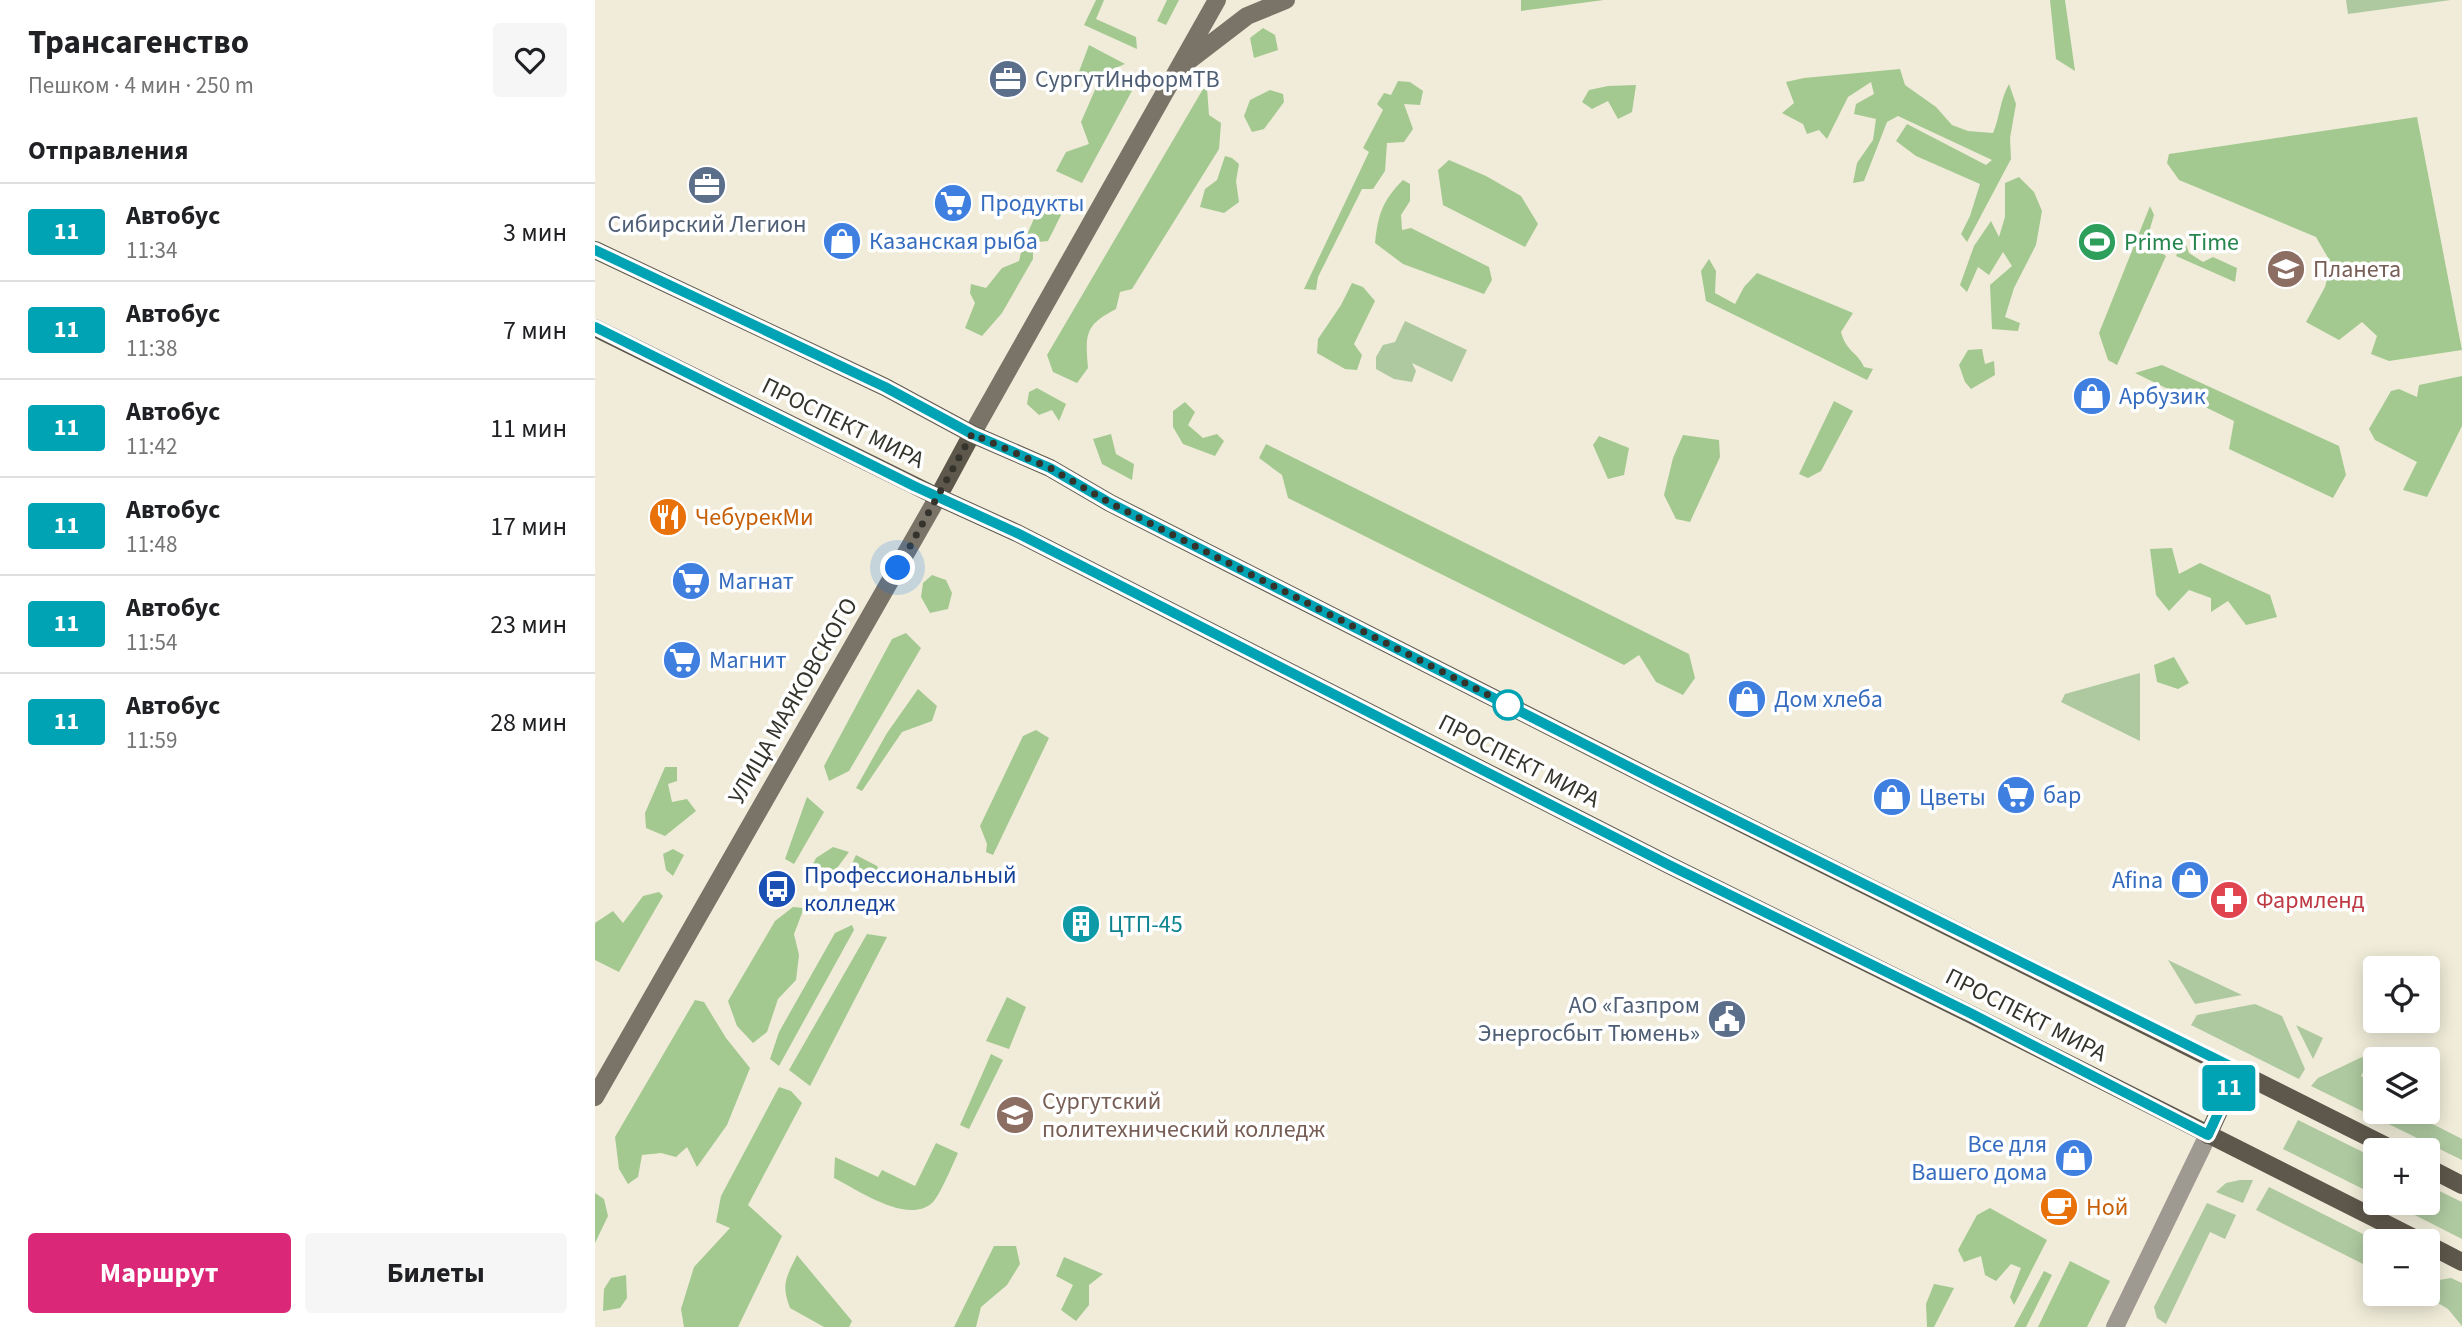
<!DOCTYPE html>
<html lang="ru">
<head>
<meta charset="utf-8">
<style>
	body { margin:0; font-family:"Source Sans 3",sans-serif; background:#f6f6f6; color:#202124; height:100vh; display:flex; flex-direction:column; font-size:26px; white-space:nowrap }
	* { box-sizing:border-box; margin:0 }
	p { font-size:23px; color:#757577 }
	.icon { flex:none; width:38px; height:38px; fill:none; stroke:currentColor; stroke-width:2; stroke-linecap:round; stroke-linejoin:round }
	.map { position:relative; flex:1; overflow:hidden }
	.sheet { display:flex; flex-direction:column; background:#fff; width:595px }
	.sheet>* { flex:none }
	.badge { padding:0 14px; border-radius:5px; font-size:24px; line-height:46px }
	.controls { position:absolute; left:1768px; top:956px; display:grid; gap:14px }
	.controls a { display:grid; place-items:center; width:77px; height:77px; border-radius:7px; background:#fff; box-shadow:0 4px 18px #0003; font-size:35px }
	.you { position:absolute; width:35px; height:35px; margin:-18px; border:5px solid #fff; border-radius:50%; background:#1a73e8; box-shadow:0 0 0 10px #1a73e833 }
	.map>.badge { position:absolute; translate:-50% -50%; box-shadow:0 0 0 4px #fff }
	h2 { padding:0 28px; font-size:26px; line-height:63px }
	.round { display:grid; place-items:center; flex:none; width:74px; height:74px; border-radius:7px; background:#f6f6f6 }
	.headline { display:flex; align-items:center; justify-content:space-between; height:119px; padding:0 28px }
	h1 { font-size:33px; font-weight:700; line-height:52px }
	.button { display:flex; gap:14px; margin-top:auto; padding:14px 28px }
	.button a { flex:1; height:80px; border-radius:7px; background:#db2777; color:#fff; font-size:28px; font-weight:700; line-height:80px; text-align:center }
	.button a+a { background:#f6f6f6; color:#202124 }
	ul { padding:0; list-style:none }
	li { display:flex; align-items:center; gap:21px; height:98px; padding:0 28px; border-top:2px solid #e0e0e0 }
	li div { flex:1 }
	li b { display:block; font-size:26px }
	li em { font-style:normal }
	li .badge { min-width:77px; font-weight:700; text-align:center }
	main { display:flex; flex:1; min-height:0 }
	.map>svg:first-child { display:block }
</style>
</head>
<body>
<main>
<section class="sheet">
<div class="headline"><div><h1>Трансагенство</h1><p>Пешком · 4 мин · 250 m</p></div><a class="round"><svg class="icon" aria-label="heart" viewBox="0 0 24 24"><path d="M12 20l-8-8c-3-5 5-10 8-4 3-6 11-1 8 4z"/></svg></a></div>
<h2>Отправления</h2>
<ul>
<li><span class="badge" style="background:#00a3b4;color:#fff">11</span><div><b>Автобус</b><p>11:34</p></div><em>3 мин</em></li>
<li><span class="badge" style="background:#00a3b4;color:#fff">11</span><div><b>Автобус</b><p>11:38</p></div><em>7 мин</em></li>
<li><span class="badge" style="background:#00a3b4;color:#fff">11</span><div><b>Автобус</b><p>11:42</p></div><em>11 мин</em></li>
<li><span class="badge" style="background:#00a3b4;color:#fff">11</span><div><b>Автобус</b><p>11:48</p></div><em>17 мин</em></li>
<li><span class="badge" style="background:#00a3b4;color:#fff">11</span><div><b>Автобус</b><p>11:54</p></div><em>23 мин</em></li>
<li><span class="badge" style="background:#00a3b4;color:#fff">11</span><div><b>Автобус</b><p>11:59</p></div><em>28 мин</em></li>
</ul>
<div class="button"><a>Маршрут</a><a>Билеты</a></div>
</section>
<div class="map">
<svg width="1867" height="1327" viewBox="0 0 1867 1327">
	<rect width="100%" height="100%" fill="#f0ecd9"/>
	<path fill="#aec9a0" d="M 1751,0 L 1856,0 L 1753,14 Z
		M 810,321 L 872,350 L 857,382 L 817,363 L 821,371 L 817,382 L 799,379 L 781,369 L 781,357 L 788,345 L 800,342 Z
		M 1545,673 L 1545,741 L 1466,702 L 1470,694 Z
		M 1573,960 L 1647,995 L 1600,1004 Z
		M 1660,1004 L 1687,1016 L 1710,1069 L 1704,1079 L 1596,1025 L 1602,1015 Z
		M 1701,1025 L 1728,1038 L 1718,1059 Z
		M 1767,1057 L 1774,1061 L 1766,1076 L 1780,1083 L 1780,1111 L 1812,1111 L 1867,1139 L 1867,1160 L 1716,1086 L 1723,1078 Z
		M 1703,1120 L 1780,1158 L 1780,1195 L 1688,1149 Z
		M 1645,1180 L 1658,1180 L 1648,1203 L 1621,1192 L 1631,1183 Z
		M 1832,1185 L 1867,1202 L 1867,1239 L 1794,1202 L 1832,1202 Z
		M 1674,1187 L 1782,1241 L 1780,1241 L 1780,1270 L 1661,1210 Z
		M 1612,1203 L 1641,1215 L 1630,1239 L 1615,1232 L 1571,1324 L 1562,1318 L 1559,1307 Z
		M 1856,1278 L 1867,1283 L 1867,1326 L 1853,1309 L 1836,1299 L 1844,1280 Z"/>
	<path fill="#a3c990" d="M 501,0 L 509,0 L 501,19 L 541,37 L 542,49 L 489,25 Z
		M 572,0 L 584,0 L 571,25 L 562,21 Z
		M 926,0 L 1009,0 L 926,11 Z
		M 1455,0 L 1470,0 L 1480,71 L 1461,59 Z
		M 668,28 L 680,35 L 683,50 L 659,58 L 655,38 Z
		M 494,45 L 530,64 L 489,81 L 482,77 Z
		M 1305,69 L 1310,85 L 1341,107 L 1357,125 L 1373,131 L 1398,133 C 1405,116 1405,100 1414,84 L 1421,104 L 1415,138 L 1416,159 L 1372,242 L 1366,234 L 1375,216 L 1385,184 L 1321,156 L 1301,141 L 1312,124 L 1391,165 L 1397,160 L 1303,116 L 1292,122 L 1269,181 L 1258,183 L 1262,163 L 1278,140 L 1281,119 L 1259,114 L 1261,104 L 1279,94 L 1276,82 L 1253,97 L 1232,139 L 1224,130 L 1212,134 L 1208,124 L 1187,113 L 1199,103 L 1191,82 L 1209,78 Z
		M 534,72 L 545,76 L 487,183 L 461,171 L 471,152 L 494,144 L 486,122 L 503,83 Z
		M 803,81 L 815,82 L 828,91 L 825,105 L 809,104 L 818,129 L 809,142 L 792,143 L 790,171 L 778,189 L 767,189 L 723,277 L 721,290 L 709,289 L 774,152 L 768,148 L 788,110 L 782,104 L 789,93 L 796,95 Z
		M 1041,85 L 1037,112 L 1023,119 L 1013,101 L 997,109 L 987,102 L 994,90 L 1013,86 Z
		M 612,88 L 614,115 L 626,123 L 624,149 L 537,289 L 525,292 L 521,309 C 490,325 490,334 493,368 L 482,383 L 458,372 L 452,355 L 608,89 Z
		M 675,90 L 688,94 L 689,102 L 669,129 L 657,132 L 649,116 L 655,100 Z
		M 1822,117 L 1867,350 L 1794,361 L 1776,354 L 1782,336 L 1767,322 L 1744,340 L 1711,322 L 1730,287 L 1736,263 L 1721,237 L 1584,180 L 1572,163 L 1574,154 Z
		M 630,156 L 637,158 L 644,164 L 641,181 L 644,202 L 629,213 L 605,207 L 610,189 L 622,180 Z
		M 854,160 L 891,176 L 926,196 L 943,224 L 930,247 L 848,205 L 843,170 Z
		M 1424,177 L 1439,192 L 1447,211 L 1441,245 L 1419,288 L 1410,317 L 1425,323 L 1423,331 L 1397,329 L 1395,285 L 1417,266 L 1408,252 L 1394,275 L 1383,267 L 1372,292 L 1365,285 L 1379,246 L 1396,221 L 1404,237 L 1410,217 L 1410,183 Z
		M 808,180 L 815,184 L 815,201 L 806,215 L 807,230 L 816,228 L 894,267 L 897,280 L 889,294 L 808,264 L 780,243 C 783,215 787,201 808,180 Z
		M 466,197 L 467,213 L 453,241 L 442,242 L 438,251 L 438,259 L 407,313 L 387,336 L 370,328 L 380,303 L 375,293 L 376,284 L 391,288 L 407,268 L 424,261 L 428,244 L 444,207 Z
		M 1555,206 L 1559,215 L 1551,242 L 1571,256 L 1522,365 L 1513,360 L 1504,333 Z
		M 1589,239 L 1594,253 L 1608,262 L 1618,257 L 1642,268 L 1640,282 L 1581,256 Z
		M 1114,259 L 1121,271 L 1120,293 L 1140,304 L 1149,287 L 1162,273 L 1258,313 L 1246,332 C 1252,353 1262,351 1269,367 L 1278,369 L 1272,380 L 1111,301 L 1106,271 Z
		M 757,283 L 768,287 L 780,301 L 759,344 L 767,355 L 762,370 L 750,369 L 722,353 L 723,339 L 746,305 Z
		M 1387,349 L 1390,364 L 1399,361 L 1400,375 L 1376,389 L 1370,382 L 1364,365 L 1373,350 Z
		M 1567,365 L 1744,446 L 1751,475 L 1738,498 L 1634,449 L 1639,421 L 1540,373 Z
		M 1867,376 L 1867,426 L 1832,497 L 1808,490 L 1822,462 L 1780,440 L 1774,429 L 1796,391 L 1804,389 L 1822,397 L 1824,385 Z
		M 442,388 L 471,404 L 464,421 L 457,410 L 444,415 L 432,404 L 434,392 Z
		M 1239,401 L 1258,411 L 1226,471 L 1213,478 L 1204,474 Z
		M 590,402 L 600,412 L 593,425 L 608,438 L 622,434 L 629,441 L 620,456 L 588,444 L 578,427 L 578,411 Z
		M 516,434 L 521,454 L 539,464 L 537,480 L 507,464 L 498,439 Z
		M 1088,435 L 1124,440 L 1125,457 L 1095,522 L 1081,519 L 1069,495 L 1078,458 Z
		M 1004,436 L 1034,448 L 1029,475 L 1013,479 L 998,445 Z
		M 671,444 L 1094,654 L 1100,678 L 1088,695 L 1061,682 L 1044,655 L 1029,665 L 693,498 L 687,475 L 664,458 Z
		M 1577,548 L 1584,574 L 1605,563 L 1675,595 L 1682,617 L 1651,625 L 1633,601 L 1616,612 L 1616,598 L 1594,590 L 1574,611 L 1561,595 L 1555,549 Z
		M 337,575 L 351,580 L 357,593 L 353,609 L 335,613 L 326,597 L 328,583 Z
		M 311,633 L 326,648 L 254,771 L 234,781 L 229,766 L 297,639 Z
		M 1579,657 L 1594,683 L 1583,689 L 1562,682 L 1559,665 Z
		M 323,689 L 342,706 L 337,721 L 307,732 L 267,791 L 261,788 L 292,733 Z
		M 441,730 L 454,738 L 398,855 L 391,852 L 392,844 L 385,826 L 428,736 Z
		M 70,767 L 82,767 L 82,781 L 73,784 L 77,802 L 92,799 L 101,811 L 70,836 L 51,828 L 50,813 Z
		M 212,797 L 229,812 L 199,864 L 190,859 Z
		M 238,847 L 254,852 L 239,872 L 213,874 L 221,858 Z
		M 78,849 L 89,855 L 78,876 L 71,870 L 68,854 Z
		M 261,855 L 282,866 L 285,872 L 253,872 Z
		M 64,892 L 68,896 L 24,972 L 0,960 L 0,923 L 18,911 L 28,923 L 48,896 Z
		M 198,907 L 209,908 L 199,934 L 204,955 L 201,980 L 183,999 L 172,1032 L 158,1043 L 142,1026 L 133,1001 L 180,921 Z
		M 257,925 L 259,930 L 184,1066 L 175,1059 L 184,1032 L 240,933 Z
		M 272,934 L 292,937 L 215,1086 L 194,1070 Z
		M 412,997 L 431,1007 L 414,1049 L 391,1041 Z
		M 100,1000 L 109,1002 L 131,1038 L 155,1068 L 132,1125 L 102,1167 L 92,1147 L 81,1157 L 66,1153 L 47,1155 L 43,1177 L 33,1184 L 24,1169 L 20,1137 Z
		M 396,1054 L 408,1060 L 374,1129 L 365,1125 Z
		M 184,1087 L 196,1091 L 207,1103 L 153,1205 L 187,1236 L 143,1327 L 89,1327 L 86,1309 L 99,1267 L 135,1228 L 121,1222 L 126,1196 Z
		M 341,1143 L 363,1153 C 358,1164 345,1195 338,1202 C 314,1226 263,1190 239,1178 L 240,1157 L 283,1177 L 287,1170 L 320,1186 Z
		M 0,1193 L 9,1199 L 13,1216 L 0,1243 Z
		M 1395,1208 L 1452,1240 L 1419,1305 L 1415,1297 L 1426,1268 L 1416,1264 L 1401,1281 L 1390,1275 L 1386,1256 L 1369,1262 L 1363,1250 L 1382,1215 Z
		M 399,1246 L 421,1246 L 425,1264 L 412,1285 L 386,1307 L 381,1327 L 359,1327 Z
		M 202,1255 L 257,1321 L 254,1327 L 229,1327 L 195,1308 C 186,1284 191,1278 202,1255 Z
		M 469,1257 L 508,1274 L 494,1285 L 494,1305 L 481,1321 L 466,1310 L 478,1285 L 461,1276 Z
		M 1475,1261 L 1515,1281 L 1492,1327 L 1443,1327 Z
		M 1449,1271 L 1457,1275 L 1431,1327 L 1419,1327 Z
		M 31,1275 L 32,1298 L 25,1308 L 8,1311 L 9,1289 L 16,1278 Z
		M 1339,1284 L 1359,1288 L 1339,1327 L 1332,1327 L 1331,1304 Z"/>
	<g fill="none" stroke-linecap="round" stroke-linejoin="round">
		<path stroke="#9e9a92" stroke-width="18" d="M 1520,1327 L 1613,1135"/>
		<path stroke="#797368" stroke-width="18" d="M 592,62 L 652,16 L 691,0
			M 377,434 L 622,0
			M 0,1097 L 343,497"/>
		<path stroke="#5e574b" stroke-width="18" d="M 0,250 L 290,387 L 377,434 L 455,468 L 515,503 L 1062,781 L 1799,1150
			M 0,328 L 343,497 L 422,533 L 1074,865 L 1377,1015 L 1825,1241
			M 343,497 L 377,434
			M 1613,1135 L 1643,1070
			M 1832,1167 L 1867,1185
			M 1832,1244 L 1867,1262"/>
	</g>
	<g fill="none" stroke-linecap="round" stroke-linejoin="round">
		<g stroke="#fff" stroke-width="16">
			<path id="line" d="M 0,250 L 290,387 L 377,434 L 455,468 L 515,503 L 1062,781 L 1643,1070 L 1613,1135 L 1377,1014 L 1074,865 L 422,533 L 319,486 L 0,327"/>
		</g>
		<use href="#line" stroke="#00a3b4" stroke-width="10"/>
		<path stroke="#34332c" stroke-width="7" stroke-dasharray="0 12.6" d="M 303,568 L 377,434 L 455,468 L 515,503 L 919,708 L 913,705"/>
	</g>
	<defs>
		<g id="office-disc" transform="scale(2.0125)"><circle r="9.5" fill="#5c6f8a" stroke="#fff"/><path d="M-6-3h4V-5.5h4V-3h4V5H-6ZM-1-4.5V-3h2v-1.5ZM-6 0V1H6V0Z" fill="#fff"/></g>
		<g id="supermarket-disc" transform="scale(2.0125)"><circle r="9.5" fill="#3f7fe0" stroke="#fff"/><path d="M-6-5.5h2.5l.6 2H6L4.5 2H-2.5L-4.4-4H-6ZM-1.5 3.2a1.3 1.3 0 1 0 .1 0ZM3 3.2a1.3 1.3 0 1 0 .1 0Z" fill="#fff"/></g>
		<g id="shop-disc" transform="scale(2.0125)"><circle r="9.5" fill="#3f7fe0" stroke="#fff"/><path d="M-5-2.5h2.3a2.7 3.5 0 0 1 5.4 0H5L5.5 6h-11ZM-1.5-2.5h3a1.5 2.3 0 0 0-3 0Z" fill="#fff"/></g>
		<g id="stadium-disc" transform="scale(2.0125)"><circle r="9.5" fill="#2e9e5b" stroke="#fff"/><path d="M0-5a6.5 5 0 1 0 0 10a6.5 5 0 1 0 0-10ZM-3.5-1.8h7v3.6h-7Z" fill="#fff"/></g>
		<g id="university-disc" transform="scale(2.0125)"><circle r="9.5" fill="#8d6e63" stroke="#fff"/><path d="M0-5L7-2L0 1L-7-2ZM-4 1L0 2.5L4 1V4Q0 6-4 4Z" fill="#fff"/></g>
		<g id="restaurant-disc" transform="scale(2.0125)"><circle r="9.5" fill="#e8710a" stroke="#fff"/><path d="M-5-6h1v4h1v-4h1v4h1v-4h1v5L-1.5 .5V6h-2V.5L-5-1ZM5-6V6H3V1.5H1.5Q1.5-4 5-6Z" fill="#fff"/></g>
		<g id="bus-disc" transform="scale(2.0125)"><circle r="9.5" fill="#1a4fb4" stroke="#fff"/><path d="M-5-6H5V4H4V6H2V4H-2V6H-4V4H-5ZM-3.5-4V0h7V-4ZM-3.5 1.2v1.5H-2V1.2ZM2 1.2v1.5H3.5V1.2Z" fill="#fff"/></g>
		<g id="pharmacy-disc" transform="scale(2.0125)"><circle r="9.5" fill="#e0444e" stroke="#fff"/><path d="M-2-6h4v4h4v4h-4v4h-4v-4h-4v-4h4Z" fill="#fff"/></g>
		<g id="building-disc" transform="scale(2.0125)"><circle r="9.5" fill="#0f9aa8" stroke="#fff"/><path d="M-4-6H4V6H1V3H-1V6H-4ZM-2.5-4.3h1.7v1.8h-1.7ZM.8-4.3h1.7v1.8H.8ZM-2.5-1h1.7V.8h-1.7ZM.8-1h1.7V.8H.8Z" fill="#fff"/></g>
		<g id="civic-disc" transform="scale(2.0125)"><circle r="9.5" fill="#5c6f8a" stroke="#fff"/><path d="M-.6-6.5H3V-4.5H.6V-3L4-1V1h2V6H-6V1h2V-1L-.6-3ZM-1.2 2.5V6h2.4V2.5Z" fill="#fff"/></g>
		<g id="cafe-disc" transform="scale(2.0125)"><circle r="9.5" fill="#e8710a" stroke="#fff"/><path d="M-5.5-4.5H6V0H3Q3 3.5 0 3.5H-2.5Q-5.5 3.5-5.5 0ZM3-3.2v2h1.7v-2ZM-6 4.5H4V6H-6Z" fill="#fff"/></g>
	</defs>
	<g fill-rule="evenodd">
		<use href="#office-disc" x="413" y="79"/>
		<use href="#office-disc" x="112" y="185"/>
		<use href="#supermarket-disc" x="358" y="203"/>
		<use href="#shop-disc" x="247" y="241"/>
		<use href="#stadium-disc" x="1502" y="242"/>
		<use href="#university-disc" x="1691" y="269"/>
		<use href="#shop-disc" x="1497" y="396"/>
		<use href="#restaurant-disc" x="73" y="517"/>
		<use href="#supermarket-disc" x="96" y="581"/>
		<use href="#supermarket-disc" x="87" y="660"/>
		<use href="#shop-disc" x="1152" y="699"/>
		<use href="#supermarket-disc" x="1421" y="795"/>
		<use href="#shop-disc" x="1297" y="797"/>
		<use href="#shop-disc" x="1595" y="880"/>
		<use href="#bus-disc" x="182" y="889"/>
		<use href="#pharmacy-disc" x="1634" y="900"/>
		<use href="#building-disc" x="486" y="924"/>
		<use href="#civic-disc" x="1132" y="1019"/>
		<use href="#university-disc" x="420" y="1115"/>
		<use href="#shop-disc" x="1479" y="1158"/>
		<use href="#cafe-disc" x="1464" y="1207"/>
	</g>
	<circle fill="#fff" stroke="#00a3b4" stroke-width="3.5" cx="913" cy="705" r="14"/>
	<g text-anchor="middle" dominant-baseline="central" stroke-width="7" stroke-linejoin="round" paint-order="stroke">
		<g font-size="24" fill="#4e5e75" stroke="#fff" text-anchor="start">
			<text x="440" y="79">СургутИнформТВ</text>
			<text x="112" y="224" text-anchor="middle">Сибирский Легион</text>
			<text x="1105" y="1005" text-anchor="end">АО «Газпром<tspan x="1105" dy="28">Энергосбыт Тюмень»</tspan></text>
		</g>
		<g font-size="24" fill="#366cbe" stroke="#fff" text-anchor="start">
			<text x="385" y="203">Продукты</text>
			<text x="274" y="241">Казанская рыба</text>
			<text x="1524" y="396">Арбузик</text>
			<text x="123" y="581">Магнат</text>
			<text x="114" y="660">Магнит</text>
			<text x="1179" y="699">Дом хлеба</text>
			<text x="1448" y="795">бар</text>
			<text x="1324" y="797">Цветы</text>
			<text x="1568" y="880" text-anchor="end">Afina</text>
			<text x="1452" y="1144" text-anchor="end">Все для<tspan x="1452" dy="28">Вашего дома</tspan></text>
		</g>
		<g font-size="24" fill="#27864d" stroke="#fff" text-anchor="start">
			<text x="1529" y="242">Prime Time</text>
		</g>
		<g font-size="24" fill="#785e54" stroke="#fff" text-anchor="start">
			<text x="1718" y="269">Планета</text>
			<text x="447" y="1101">Сургутский<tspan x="447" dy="28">политехнический колледж</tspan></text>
		</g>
		<g font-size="24" fill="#34332c" stroke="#fff">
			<text transform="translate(248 423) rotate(26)">ПРОСПЕКТ МИРА</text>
			<text transform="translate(198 701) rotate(-60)">УЛИЦА МАЯКОВСКОГО</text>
			<text transform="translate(924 761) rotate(27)">ПРОСПЕКТ МИРА</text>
			<text transform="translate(1431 1015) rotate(27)">ПРОСПЕКТ МИРА</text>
		</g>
		<g font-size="24" fill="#c56008" stroke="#fff" text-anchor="start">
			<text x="100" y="517">ЧебурекМи</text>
			<text x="1491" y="1207">Ной</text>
		</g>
		<g font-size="24" fill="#164399" stroke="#fff" text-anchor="start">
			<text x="209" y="875">Профессиональный<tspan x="209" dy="28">колледж</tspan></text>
		</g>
		<g font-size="24" fill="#be3a42" stroke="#fff" text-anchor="start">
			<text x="1661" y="900">Фармленд</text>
		</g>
		<g font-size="24" fill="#0d838f" stroke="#fff" text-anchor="start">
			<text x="513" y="924">ЦТП-45</text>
		</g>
	</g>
</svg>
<div class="controls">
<a><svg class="icon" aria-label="locate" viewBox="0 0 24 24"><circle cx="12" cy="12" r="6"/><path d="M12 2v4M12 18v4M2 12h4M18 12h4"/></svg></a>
<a><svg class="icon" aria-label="layers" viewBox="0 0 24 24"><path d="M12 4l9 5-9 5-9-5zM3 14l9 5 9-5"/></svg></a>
<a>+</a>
<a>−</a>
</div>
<div class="you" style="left:303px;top:568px"></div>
<b class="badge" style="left:1634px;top:1088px;background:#00a3b4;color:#fff">11</b>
</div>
</main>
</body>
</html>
